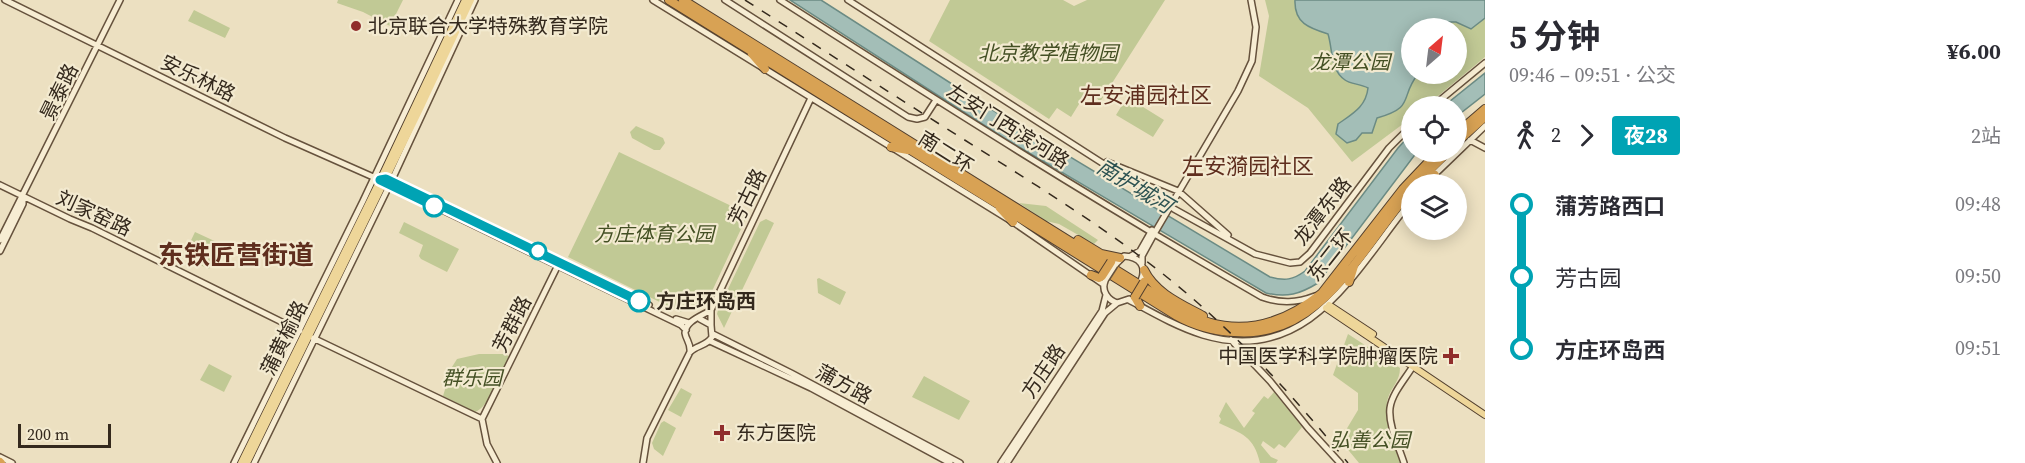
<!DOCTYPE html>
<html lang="zh">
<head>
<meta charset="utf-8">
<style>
	body { margin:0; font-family:"Source Serif 4","Noto Sans SC",serif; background:#f2f2f3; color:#2b2b33; height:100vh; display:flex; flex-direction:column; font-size:22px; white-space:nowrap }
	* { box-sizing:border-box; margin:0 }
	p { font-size:20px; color:#7c7c81 }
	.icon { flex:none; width:33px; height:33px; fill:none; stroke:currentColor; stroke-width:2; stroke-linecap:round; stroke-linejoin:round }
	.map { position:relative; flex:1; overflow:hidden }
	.sheet { display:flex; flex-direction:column; background:#fff; width:540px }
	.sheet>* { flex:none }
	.badge { padding:0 12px; border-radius:4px; font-size:21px; line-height:39px }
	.needle { width:39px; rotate:28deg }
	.buttons { position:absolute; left:1401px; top:18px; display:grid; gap:12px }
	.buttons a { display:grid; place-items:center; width:66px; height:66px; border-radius:50%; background:#fff; box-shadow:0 3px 15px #0003; font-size:30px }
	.scale { position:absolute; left:18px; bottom:15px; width:93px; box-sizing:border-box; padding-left:6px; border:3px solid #34291d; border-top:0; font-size:16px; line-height:21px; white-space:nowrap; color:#34291d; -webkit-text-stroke:4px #f3ead0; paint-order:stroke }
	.map>.badge { position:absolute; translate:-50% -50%; box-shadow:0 0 0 3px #fff }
	.legs { display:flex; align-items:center; gap:9px; height:66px; padding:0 24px; font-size:20px }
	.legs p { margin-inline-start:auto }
	.headline { display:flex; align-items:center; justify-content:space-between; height:102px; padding:0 24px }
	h1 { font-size:33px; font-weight:700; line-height:45px }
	ul { padding:0 24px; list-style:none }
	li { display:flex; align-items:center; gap:21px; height:72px; font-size:22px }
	li i { display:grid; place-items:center; width:9px; height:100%; margin:0 8px; background:currentColor }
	li i::after { content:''; width:15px; height:15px; margin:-8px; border:4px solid; border-radius:50%; background:#fff }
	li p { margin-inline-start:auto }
	li:first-child i { background:linear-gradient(#0000 50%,currentColor 0) }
	li:last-child i { background:linear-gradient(currentColor 50%,#0000 0) }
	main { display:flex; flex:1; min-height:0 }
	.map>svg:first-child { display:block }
</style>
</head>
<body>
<main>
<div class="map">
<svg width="1485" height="463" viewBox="0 0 1485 463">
	<rect width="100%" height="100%" fill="#ece0c1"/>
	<path fill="#c1c995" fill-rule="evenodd" d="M 338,0 L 403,0 L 390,26 L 363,12 L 337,3 Z
		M 950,0 L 1063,0 L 1074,6 L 1087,0 L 1165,0 L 1100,102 L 1089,88 L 1071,117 L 1057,108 L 1049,119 L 929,41 Z
		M 1265,0 L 1485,0 L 1485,57 L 1426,106 L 1412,106 L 1411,118 L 1352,162 L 1308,108 L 1259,76 L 1269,16 ZM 1412,28 L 1456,28 L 1456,74 L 1412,74 Z
		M 194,10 L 230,28 L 225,38 L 188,21 Z
		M 1127,97 L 1164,120 L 1153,137 L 1116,115 Z
		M 636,126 L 663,138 L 665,143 L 660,150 L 654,150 L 632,138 L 630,132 Z
		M 619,152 L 748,214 L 707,302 L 680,312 L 568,257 Z
		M 1019,203 L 1046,206 L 1098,240 L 1094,244 L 1059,224 L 1046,221 Z
		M 766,219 L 774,223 L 724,328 L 717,314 L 718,310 L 760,222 Z
		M 404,222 L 459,249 L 447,272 L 421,259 L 419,256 L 423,245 L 399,233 Z
		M 195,232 L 221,244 L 209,269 L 183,257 Z
		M 819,278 L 846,292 L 840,305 L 818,293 L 817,279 Z
		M 1348,334 L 1400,368 C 1400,381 1392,386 1388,398 C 1382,415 1395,446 1400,463 L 1359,463 L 1340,440 L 1358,410 L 1358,393 L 1333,375 Z
		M 479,354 L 503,354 L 509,356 C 502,370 490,407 475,412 L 443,396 L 452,367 L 457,359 Z
		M 209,364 L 232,376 L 224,392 L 200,380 Z
		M 924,376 L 970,401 L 959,420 L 912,397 Z
		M 681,388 L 692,394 L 681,417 L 668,410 Z
		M 1274,392 L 1302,427 L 1285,448 L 1279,444 L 1274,449 L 1263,441 L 1261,445 L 1271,457 L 1278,460 L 1276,463 L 1260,463 C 1254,436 1242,434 1219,423 L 1221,419 L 1219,416 L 1226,402 L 1244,428 L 1255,413 L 1252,411 L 1264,396 L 1268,399 Z
		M 664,421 L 676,428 L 663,456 L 654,449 L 652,443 L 661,423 Z"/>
	<path fill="#a3beb7" stroke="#6b8b84" stroke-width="1.5" d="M 790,0 L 821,0 L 1002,116 L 1270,277 C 1285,281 1293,280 1305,271 L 1398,148 L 1411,134 L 1412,152 L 1417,152 L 1318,283 C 1300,294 1287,298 1266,293 L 1004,138 Z
		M 1295,0 L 1485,0 L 1485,18 L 1471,29 L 1456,22 L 1443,22 L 1434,19 L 1428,25 L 1428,28 L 1412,28 L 1412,74 L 1418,74 C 1399,98 1416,107 1377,118 L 1372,133 L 1362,133 L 1356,140 L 1347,143 L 1336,134 L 1338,124 C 1352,114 1366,107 1368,88 C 1361,84 1350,84 1345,80 C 1330,70 1333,50 1328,34 C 1309,28 1294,23 1295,0 Z
		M 1485,73 L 1485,94 L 1457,116 L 1456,106 L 1444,106 Z"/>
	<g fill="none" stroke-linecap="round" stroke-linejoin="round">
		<g stroke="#66523d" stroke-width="8">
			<path id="secondary" d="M 5,0 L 285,138 L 380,180 L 681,325 L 686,330
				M 653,0 L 1013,222 L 1103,284
				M 725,0 L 908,117 L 917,119 L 925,117 L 936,100
				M 780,0 C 939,102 1098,203 1262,297 C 1281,304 1297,303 1315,296
				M 848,0 L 1174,209 L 1255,254 L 1290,263 L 1300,262 L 1310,253 L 1389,148 L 1412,125
				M 1433,106 L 1485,63
				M 1470,140 L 1485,148
				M 1107,162 L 1178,191 L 1228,235
				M 1432,177 L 1485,126
				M 390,181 L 601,282
				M 0,185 L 70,219 L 92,228 L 300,331
				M 0,240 L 120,0
				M 0,251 L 23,204 L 23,197
				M 1131,256 L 1140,251 L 1152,230
				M 1142,263 L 1142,256 L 1154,234 L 1238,91 L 1252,61 L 1256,27 L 1251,0
				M 1115,265 L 1124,256 C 1140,257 1147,266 1141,281
				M 1105,281 C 1101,291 1108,300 1117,303 L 1129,299
				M 631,296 L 649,305
				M 1129,300 C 1153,313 1177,327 1203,335 C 1310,367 1356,268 1412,200
				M 676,319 L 689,323
				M 711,325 L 711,310 L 811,98
				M 713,334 L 791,373 L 960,463
				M 313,338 L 482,419
				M 1231,340 L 1270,381 L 1308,428 L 1340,463
				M 710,341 L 811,388 L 950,463
				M 690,352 C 691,343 686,340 685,333 C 685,321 702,316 711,310
				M 0,457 L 12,463
				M 234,463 L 363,201 L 458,0
				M 254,463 L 391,182 L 475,0
				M 497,463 L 487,444 L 482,419 L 559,263
				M 643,463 L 647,438 L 690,352 C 697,345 707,346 712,337 L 711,325 L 700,319
				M 1001,463 L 1102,311 L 1106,295
				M 1007,463 L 1105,313 L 1117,303
				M 1404,463 C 1399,447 1388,425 1390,408 C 1392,393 1406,378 1413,366"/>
		</g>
		<g stroke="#523f2e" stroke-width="8">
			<path id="primary" d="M 1329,305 L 1373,334
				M 1326,308 L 1485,415
				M 241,463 L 380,180 L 465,0
				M 247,463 L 420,109 L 471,0"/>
		</g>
		<g stroke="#523f2e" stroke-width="10">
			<path id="highway" d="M 669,0 L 1177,316 C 1195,326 1213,331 1234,332 C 1322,340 1362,246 1412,189
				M 683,0 L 1180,310 C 1231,339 1278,329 1322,293 L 1403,189 L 1438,152
				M 752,54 L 765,69
				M 1456,134 L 1485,109
				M 1456,143 L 1485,117
				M 891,147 L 908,150
				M 1416,184 L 1448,152
				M 1420,184 L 1435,175
				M 1000,208 L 1013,222
				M 1078,240 L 1101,254 L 1120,258
				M 1144,270 C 1155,293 1181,304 1203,316
				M 1091,275 L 1099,278 L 1102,276
				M 1349,282 L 1354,266
				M 1135,297 L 1140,306
				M 0,462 L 1,463"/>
		</g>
		<use href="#secondary" stroke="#f7edd3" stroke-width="5"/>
		<use href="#primary" stroke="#eed699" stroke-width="6"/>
		<use href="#highway" stroke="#d8a254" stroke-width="8"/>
		<path stroke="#34291d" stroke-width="1.5" stroke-dasharray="10 10" stroke-linecap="butt" d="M 745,0 C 823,50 901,100 979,149 C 1055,197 1132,245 1199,304 C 1253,352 1302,406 1348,463"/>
		<g stroke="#66523d" stroke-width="8" stroke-linecap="butt">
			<path id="secondary-bridge" d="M 1106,279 L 1115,265"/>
		</g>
		<g stroke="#523f2e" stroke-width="10" stroke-linecap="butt">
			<path id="highway-bridge" d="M 1102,276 L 1111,262
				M 1135,297 L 1144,282"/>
		</g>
		<use href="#secondary-bridge" stroke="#f7edd3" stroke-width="5"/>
		<use href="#highway-bridge" stroke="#d8a254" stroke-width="8"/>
	</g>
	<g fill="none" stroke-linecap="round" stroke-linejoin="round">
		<g stroke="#fff" stroke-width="14">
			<path id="line-1" d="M 434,206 L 380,180 L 386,179 L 639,301"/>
		</g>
		<use href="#line-1" stroke="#00a3b4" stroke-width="9"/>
	</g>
	<g fill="#902e2c" stroke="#f3ead0" stroke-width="2">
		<circle cx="356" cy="26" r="6"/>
		<path d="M1448 347h6v6h6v6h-6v6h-6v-6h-6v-6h6z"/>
		<path d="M719 424h6v6h6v6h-6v6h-6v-6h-6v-6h6z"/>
	</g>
	<g fill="#fff" stroke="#00a3b4" stroke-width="3">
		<circle cx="434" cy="206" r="10"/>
		<circle cx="538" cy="251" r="8"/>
		<circle cx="639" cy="301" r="10"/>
	</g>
	<g text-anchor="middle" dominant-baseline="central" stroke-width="4.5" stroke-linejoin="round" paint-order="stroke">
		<g font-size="20" fill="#34291d" stroke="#f3ead0" text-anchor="start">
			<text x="368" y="26">北京联合大学特殊教育学院</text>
			<text x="1438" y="356" text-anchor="end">中国医学科学院肿瘤医院</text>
			<text x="736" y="433">东方医院</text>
		</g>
		<g font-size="20" font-style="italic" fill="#445024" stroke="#f3ead0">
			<text x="1048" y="53">北京教学植物园</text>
			<text x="1350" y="62">龙潭公园</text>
			<text x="654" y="234">方庄体育公园</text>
			<text x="472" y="378">群乐园</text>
			<text x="1370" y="440">弘善公园</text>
		</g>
		<g font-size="20" fill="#34291d" stroke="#f3ead0">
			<text transform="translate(198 78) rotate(26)">安乐林路</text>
			<text transform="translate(59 92) rotate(-64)">景泰路</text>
			<text transform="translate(1008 126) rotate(32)">左安门西滨河路</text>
			<text transform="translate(946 152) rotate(32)">南二环</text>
			<text transform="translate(747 197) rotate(-64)">芳古路</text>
			<text transform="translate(1322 211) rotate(-52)">龙潭东路</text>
			<text transform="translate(94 213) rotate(25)">刘家窑路</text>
			<text transform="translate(1330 255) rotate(-52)">东二环</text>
			<text transform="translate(512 324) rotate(-63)">芳群路</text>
			<text transform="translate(284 338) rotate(-64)">蒲黄榆路</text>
			<text transform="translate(1043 371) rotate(-56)">方庄路</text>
			<text transform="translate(844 384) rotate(28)">蒲方路</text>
		</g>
		<g font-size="20" font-weight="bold" fill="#34291d" stroke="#f3ead0" text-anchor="start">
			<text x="656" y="301">方庄环岛西</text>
		</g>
		<g font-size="21" font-style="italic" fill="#2d5352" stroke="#f3ead0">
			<text transform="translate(1135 186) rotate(31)">南护城河</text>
		</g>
		<g font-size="22" fill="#5f2e1e" stroke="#f3ead0">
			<text x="1146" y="95">左安浦园社区</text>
			<text x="1248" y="166">左安漪园社区</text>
		</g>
		<g font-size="26" font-weight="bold" fill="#5f2e1e" stroke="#f3ead0">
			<text x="236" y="255">东铁匠营街道</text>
		</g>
	</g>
</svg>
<div class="buttons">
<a><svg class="needle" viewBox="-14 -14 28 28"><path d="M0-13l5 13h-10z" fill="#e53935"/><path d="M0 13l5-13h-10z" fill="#7c7c81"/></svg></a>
<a><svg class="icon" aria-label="locate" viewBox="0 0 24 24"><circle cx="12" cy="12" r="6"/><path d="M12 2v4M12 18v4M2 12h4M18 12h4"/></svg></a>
<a><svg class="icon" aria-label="layers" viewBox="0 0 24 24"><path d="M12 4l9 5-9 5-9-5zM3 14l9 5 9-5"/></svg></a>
</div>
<div class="scale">200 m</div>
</div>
<section class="sheet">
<div class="headline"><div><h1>5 分钟</h1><p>09:46 – 09:51 · 公交</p></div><b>¥6.00</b></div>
<div class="legs"><svg class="icon" aria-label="walk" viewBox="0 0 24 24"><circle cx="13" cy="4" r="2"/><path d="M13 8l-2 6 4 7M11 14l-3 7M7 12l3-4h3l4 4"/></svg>2<svg class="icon" aria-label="forward" viewBox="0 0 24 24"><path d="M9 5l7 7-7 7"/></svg><b class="badge" style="background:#00a3b4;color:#fff">夜28</b><p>2站</p></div>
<ul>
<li><i style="color:#00a3b4"></i><b>蒲芳路西口</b><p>09:48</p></li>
<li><i style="color:#00a3b4"></i><span>芳古园</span><p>09:50</p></li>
<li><i style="color:#00a3b4"></i><b>方庄环岛西</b><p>09:51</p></li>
</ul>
</section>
</main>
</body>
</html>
